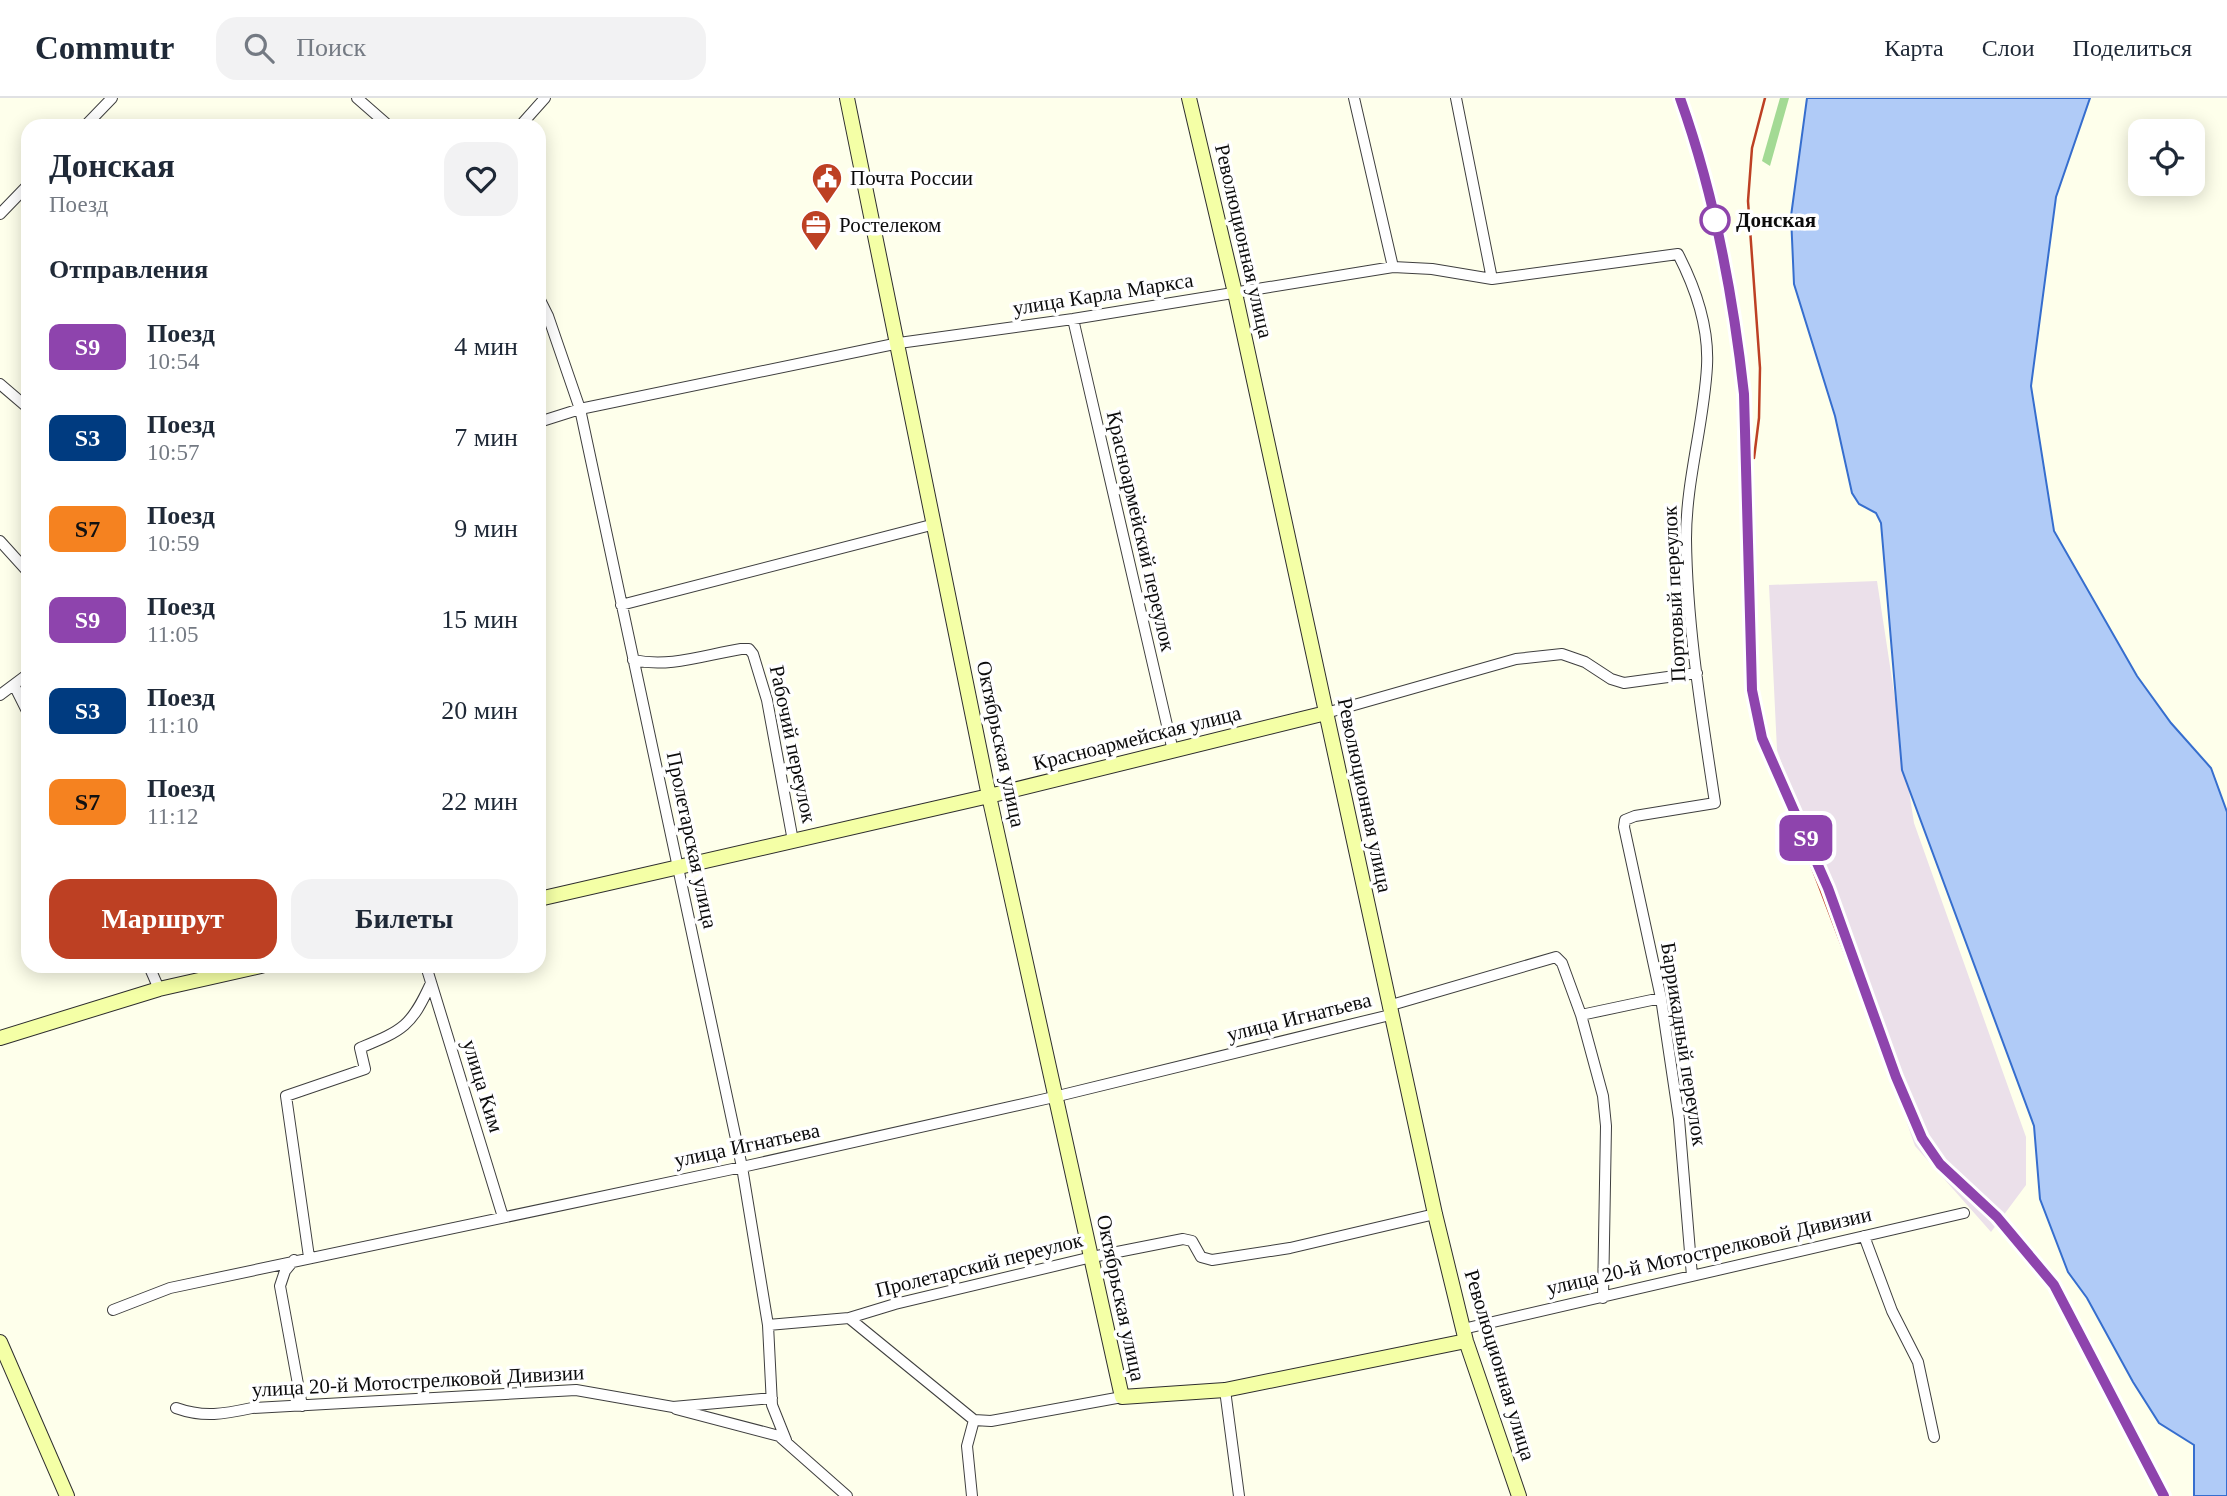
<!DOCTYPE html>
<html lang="ru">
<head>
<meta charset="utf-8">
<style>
	body { margin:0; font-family:Georgia,serif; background:#f2f2f3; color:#1f2937; height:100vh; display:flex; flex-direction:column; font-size:26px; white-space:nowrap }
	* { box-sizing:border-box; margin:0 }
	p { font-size:23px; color:#747a83 }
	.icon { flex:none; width:38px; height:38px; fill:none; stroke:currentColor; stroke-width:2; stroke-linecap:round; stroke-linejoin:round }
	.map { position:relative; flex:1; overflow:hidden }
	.drawer { position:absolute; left:21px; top:21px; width:525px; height:854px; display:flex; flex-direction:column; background:#fff; border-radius:21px; box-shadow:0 4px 18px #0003 }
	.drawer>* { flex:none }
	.badge { padding:0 14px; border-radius:10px; font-size:24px; line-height:46px }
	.fabs { position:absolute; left:2128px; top:21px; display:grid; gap:14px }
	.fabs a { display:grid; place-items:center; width:77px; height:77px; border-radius:14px; background:#fff; box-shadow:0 4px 18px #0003; font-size:35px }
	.map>.badge { position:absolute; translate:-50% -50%; box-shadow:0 0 0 4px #fff }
	h2 { padding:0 28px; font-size:26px; line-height:63px }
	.round { display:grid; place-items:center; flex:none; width:74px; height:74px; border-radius:21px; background:#f2f2f3 }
	.summary { display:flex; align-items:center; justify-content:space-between; height:119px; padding:0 28px }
	h1 { font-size:33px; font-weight:800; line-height:52px }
	.primary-button { display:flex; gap:14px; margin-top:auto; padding:14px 28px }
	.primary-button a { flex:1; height:80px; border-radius:21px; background:#bd4023; color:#fff; font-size:28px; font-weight:800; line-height:80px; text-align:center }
	.primary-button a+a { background:#f2f2f3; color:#1f2937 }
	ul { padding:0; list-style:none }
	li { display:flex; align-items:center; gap:21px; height:91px; padding:0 28px }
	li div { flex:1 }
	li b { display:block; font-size:26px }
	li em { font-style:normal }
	li .badge { min-width:77px; font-weight:700; text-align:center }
	header { display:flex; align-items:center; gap:42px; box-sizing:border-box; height:98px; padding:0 35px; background:#fff; border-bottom:2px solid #e0e1e3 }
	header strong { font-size:33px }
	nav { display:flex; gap:38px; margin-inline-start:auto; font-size:24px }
	.search { width:490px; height:63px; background:#f2f2f3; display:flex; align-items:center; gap:18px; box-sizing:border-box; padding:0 24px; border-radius:21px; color:#747a83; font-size:26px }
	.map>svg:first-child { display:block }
</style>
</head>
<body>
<header>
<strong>Commutr</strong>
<div class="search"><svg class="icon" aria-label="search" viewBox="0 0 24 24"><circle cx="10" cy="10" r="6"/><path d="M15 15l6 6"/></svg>Поиск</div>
<nav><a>Карта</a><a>Слои</a><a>Поделиться</a></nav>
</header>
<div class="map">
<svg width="2227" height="1398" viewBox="0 0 2227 1398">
	<rect width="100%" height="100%" fill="#feffeb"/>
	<path fill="#ebe0ea" d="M 1877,483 L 1914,725 L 2026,1039 L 2026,1087 L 1991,1134 L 1915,1048 L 1777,652 L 1769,487 Z"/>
	<path fill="#a3da94" d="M 1780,0 L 1789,0 L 1770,68 L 1762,63 Z"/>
	<path fill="#b0cbf7" stroke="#366ece" stroke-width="2" d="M 1807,0 L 2090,0 L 2056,99 L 2031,288 L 2054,433 L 2137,578 L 2171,625 L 2211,670 L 2227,714 L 2227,1398 L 2194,1398 L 2194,1347 L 2159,1325 L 2133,1284 L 2087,1200 L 2068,1174 L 2040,1101 L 2034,1028 L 1902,672 L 1881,425 L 1876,415 L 1859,406 L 1852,395 L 1835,318 L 1794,186 L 1791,118 Z"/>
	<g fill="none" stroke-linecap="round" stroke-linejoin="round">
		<g stroke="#3f3f3f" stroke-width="12">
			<path id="street" d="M 357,0 L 389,28
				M 1354,0 L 1393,169
				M 1456,0 L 1492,181
				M 85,28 L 112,0
				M 520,28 L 545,0
				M 0,116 L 28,87
				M 539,200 L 548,218 L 580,311 L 742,1069 L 768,1227 L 772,1307 L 786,1342
				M 1073,221 L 1173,653
				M 0,286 L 28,310
				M 539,324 L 580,311 L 899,245 L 1073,221 L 1393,169 L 1432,171 L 1492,181 L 1678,156 C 1695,189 1709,230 1707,268 C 1704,326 1686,382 1686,441 C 1687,529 1702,618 1715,705 L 1635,718 L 1625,722 L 1624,729 L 1661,900 L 1679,1021 L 1692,1178
				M 0,443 L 28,474
				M 621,507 L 935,426
				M 633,562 C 670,570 704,557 741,551 L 749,551 L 753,556 L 767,602 L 793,743
				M 15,589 L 28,615
				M 0,597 L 28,576
				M 1326,615 L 1516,561 L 1562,556 L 1585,564 L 1611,581 L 1624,585 L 1697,575
				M 149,868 L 159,891
				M 426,868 L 503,1119
				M 1388,908 L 1556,859 L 1562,865 L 1581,917 L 1603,998 L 1606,1028 L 1603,1200
				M 1581,917 L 1661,900
				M 1864,1138 L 1892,1213 L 1918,1264 L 1934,1339
				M 309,1159 L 286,998 L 365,971 L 360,950 C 403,932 411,929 431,885
				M 294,1162 L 285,1173 L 280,1188 L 302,1308
				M 113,1212 L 170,1190 L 742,1069 L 1054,999 L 1390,917
				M 849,1220 L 974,1322 L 991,1323 L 1122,1299
				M 768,1227 L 849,1220 L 895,1206 L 1092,1159 L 1183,1141 L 1192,1143 L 1201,1159 L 1212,1162 L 1290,1150 L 1435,1116
				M 1463,1231 L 1964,1115
				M 1225,1292 L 1239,1398
				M 176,1310 C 204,1320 224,1316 252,1310 L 576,1292 L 673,1309 L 772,1300
				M 676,1311 L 779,1338 L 847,1398
				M 972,1398 L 967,1348 L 974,1322"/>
		</g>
		<g stroke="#2e2e2e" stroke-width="16">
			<path id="secondary" d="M 847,0 L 989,698 L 1122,1299 L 1225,1292 L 1466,1243
				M 1189,0 L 1235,195 L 1435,1116 L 1466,1243 L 1519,1398
				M 539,801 L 989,698 L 1326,615
				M 0,940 L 159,891 L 261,868
				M 0,1244 L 67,1398"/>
		</g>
		<use href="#street" stroke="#fff" stroke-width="10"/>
		<use href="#secondary" stroke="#f4ffa6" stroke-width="14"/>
		<path stroke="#bd4023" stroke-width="2.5" d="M 1680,0 C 1714,95 1733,196 1744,296 L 1752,592 L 1756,623 L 1902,1005
			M 1754,360 L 1759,320 L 1760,270 L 1748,103 L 1752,50 L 1765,0
			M 1902,995 L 1922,1040 L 1939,1066 L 1997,1119 L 2054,1187 L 2164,1398"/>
	</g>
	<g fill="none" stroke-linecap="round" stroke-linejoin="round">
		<g stroke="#fff" stroke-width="16">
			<path id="line" d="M 1680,0 C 1714,95 1733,196 1744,296 L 1752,592 L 1762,640 L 1828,790 L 1896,979 L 1922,1040 L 1940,1066 L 1997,1119 L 2054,1187 L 2164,1398"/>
		</g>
		<use href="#line" stroke="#8e44ad" stroke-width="10"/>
	</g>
	<defs>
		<g id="civic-pin" transform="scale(1.575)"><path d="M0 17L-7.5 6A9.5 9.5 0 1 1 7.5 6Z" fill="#bd4023" stroke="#fff"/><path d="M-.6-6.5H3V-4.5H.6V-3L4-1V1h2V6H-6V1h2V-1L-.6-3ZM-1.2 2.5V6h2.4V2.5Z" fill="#fff"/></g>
		<g id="office-pin" transform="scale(1.575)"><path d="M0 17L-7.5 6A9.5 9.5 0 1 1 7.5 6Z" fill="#bd4023" stroke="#fff"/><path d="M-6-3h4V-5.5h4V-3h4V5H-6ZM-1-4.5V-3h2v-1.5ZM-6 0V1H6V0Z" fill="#fff"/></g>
	</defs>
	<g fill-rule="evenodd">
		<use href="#civic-pin" x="827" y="80"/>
		<use href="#office-pin" x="816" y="127"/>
	</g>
	<circle fill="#fff" stroke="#8e44ad" stroke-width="3.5" cx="1715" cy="122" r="14"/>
	<g text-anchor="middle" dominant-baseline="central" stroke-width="7" stroke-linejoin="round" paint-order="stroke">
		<g font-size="21" fill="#0c0c0c" stroke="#fff" text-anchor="start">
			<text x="850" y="80">Почта России</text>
			<text x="839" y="127">Ростелеком</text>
		</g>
		<g font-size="21" font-weight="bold" fill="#0c0c0c" stroke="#fff" text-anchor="start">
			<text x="1736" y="122">Донская</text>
		</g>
		<g font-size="21" fill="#0c0c0c" stroke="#fff">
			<text transform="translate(1244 143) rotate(77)">Революционная улица</text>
			<text transform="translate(1103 196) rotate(-9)">улица Карла Маркса</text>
			<text transform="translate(1141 433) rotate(77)">Красноармейский переулок</text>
			<text transform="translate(1674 496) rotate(-93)">Портовый переулок</text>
			<text transform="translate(1137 640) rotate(-14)">Красноармейская улица</text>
			<text transform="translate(793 646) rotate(78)">Рабочий переулок</text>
			<text transform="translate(1001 646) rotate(78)">Октябрьская улица</text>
			<text transform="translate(1365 697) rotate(78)">Революционная улица</text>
			<text transform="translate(692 742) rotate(78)">Пролетарская улица</text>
			<text transform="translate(1299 919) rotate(-14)">улица Игнатьева</text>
			<text transform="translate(1684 946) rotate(81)">Баррикадный переулок</text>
			<text transform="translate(483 988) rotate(73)">улица Ким</text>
			<text transform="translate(747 1047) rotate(-12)">улица Игнатьева</text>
			<text transform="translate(1709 1153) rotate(-13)">улица 20-й Мотострелковой Дивизии</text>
			<text transform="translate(979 1167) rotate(-14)">Пролетарский переулок</text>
			<text transform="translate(1121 1200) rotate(78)">Октябрьская улица</text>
			<text transform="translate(1500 1267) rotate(73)">Революционная улица</text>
			<text transform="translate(418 1283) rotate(-3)">улица 20-й Мотострелковой Дивизии</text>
		</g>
	</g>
</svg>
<div class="fabs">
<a><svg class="icon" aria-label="locate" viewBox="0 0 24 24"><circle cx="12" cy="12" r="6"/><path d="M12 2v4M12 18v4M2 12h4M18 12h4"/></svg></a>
</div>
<b class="badge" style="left:1806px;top:740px;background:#8e44ad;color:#fff">S9</b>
<section class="drawer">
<div class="summary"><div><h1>Донская</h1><p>Поезд</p></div><a class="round"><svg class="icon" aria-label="heart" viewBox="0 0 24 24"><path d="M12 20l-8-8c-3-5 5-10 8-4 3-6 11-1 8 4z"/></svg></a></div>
<h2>Отправления</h2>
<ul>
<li><span class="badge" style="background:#8e44ad;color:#fff">S9</span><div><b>Поезд</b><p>10:54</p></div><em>4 мин</em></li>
<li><span class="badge" style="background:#003b80;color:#fff">S3</span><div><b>Поезд</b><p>10:57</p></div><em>7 мин</em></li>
<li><span class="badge" style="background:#f58220;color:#111">S7</span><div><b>Поезд</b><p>10:59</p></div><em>9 мин</em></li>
<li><span class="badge" style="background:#8e44ad;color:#fff">S9</span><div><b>Поезд</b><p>11:05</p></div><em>15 мин</em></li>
<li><span class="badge" style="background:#003b80;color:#fff">S3</span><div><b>Поезд</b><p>11:10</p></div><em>20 мин</em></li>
<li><span class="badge" style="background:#f58220;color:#111">S7</span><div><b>Поезд</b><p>11:12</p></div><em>22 мин</em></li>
</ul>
<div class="primary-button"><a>Маршрут</a><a>Билеты</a></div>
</section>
</div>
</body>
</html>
